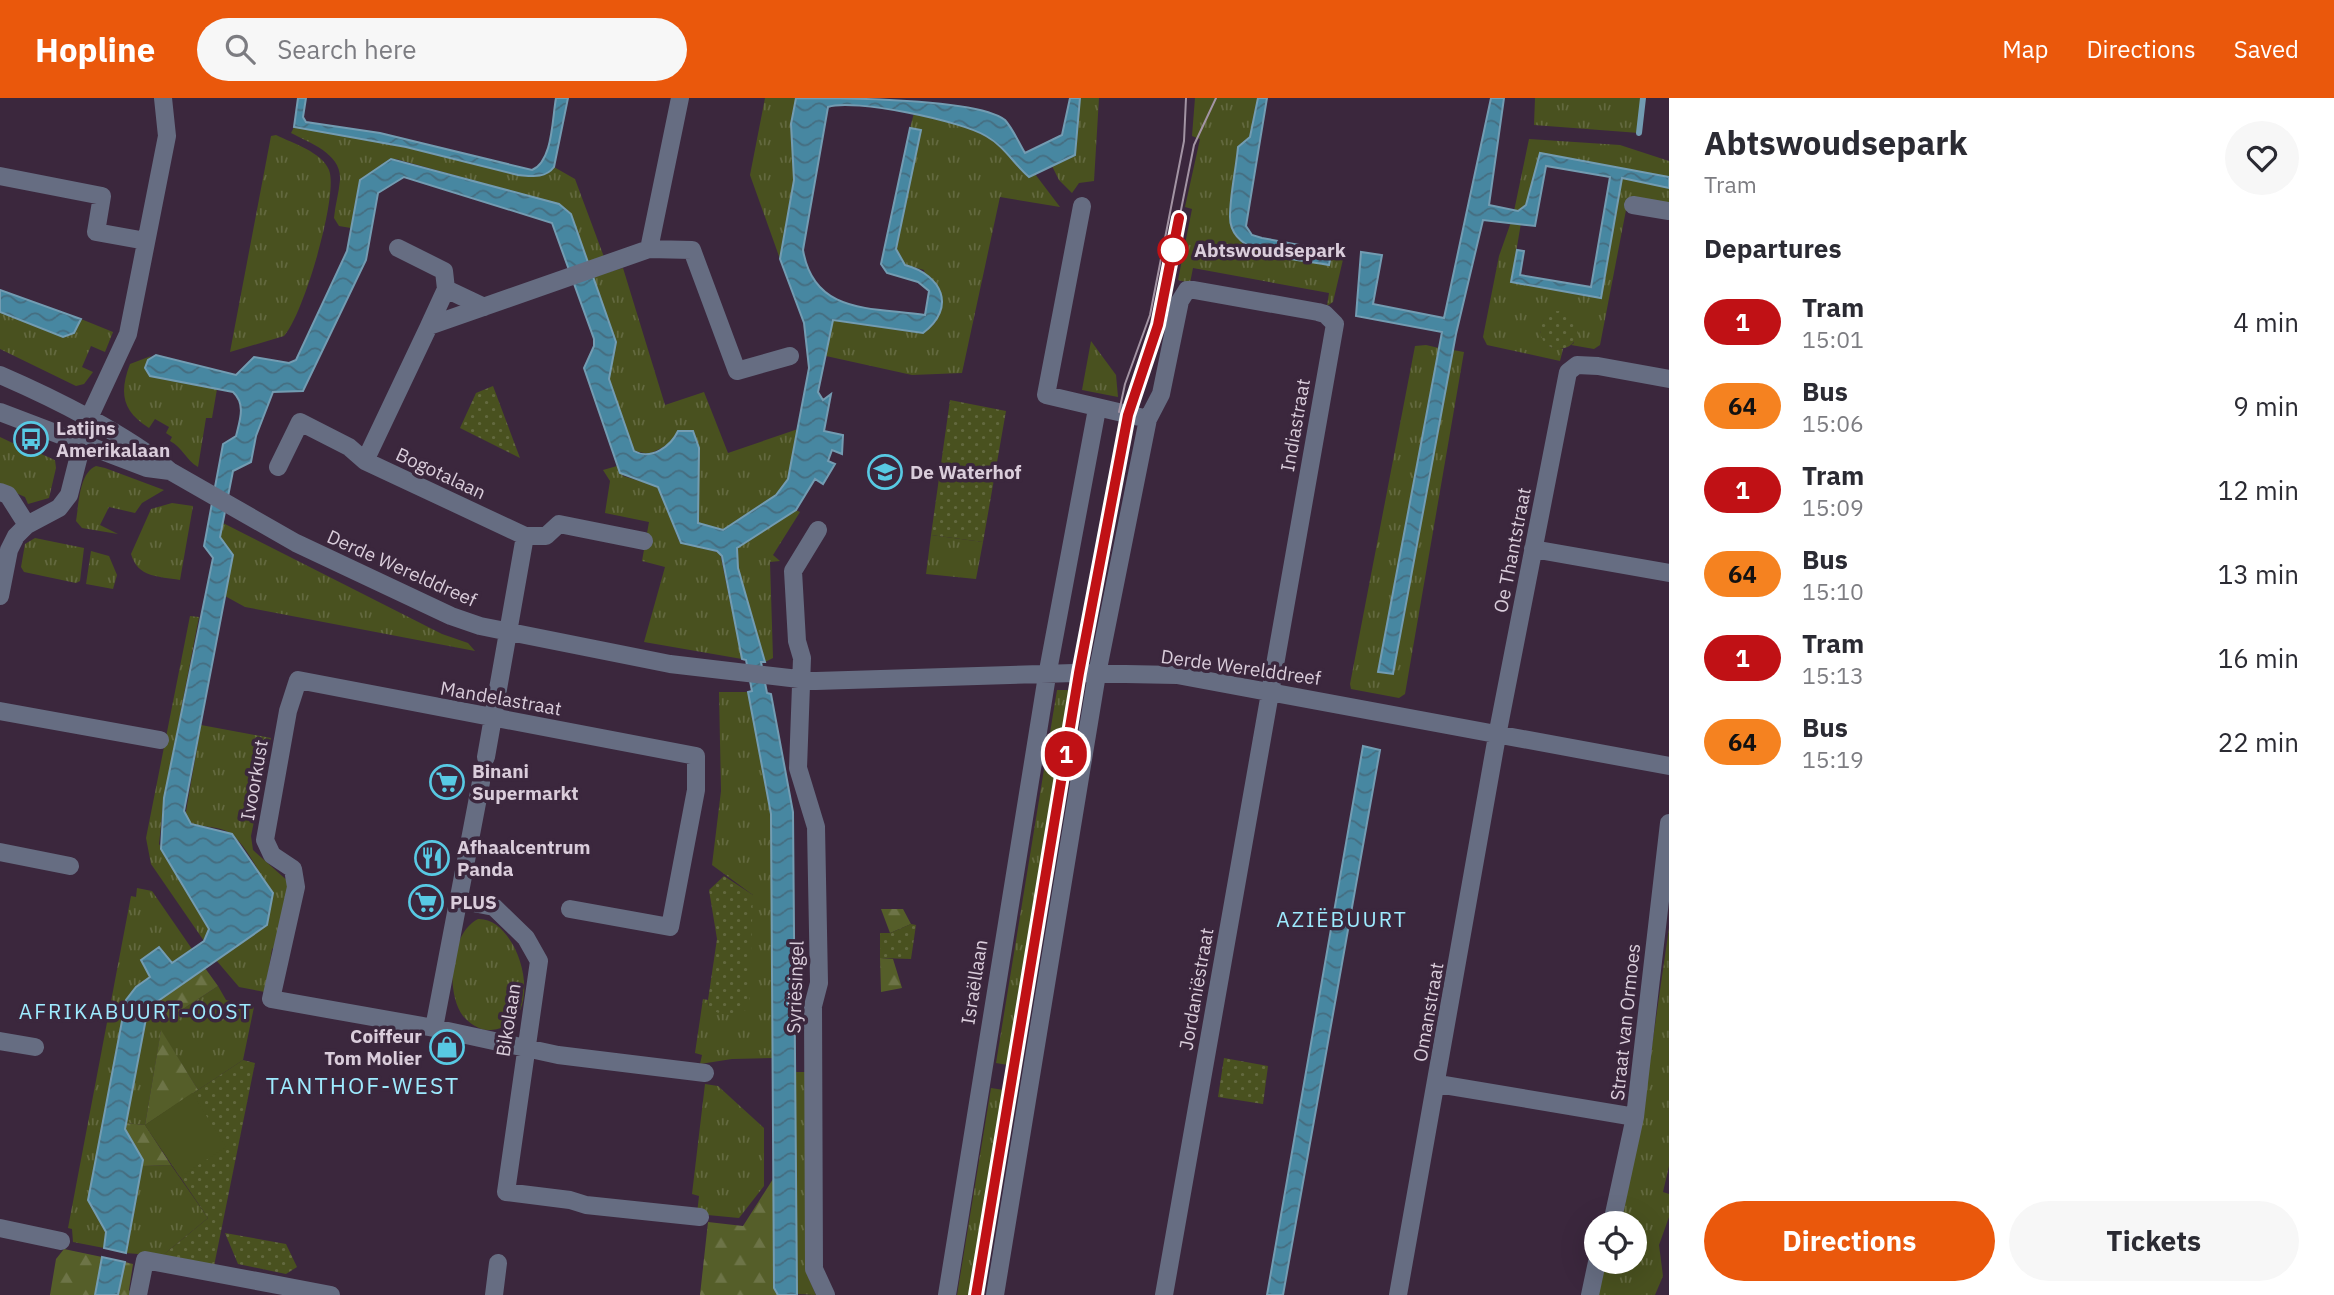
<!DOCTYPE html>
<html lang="en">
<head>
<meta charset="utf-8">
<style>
	body { margin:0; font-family:"IBM Plex Sans",sans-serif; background:#f7f7f7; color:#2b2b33; height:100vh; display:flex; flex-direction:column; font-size:26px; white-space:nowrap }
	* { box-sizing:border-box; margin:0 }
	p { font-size:23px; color:#7c7c81 }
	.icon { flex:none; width:38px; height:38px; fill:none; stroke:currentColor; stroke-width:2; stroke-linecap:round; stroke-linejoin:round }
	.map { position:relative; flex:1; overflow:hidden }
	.details { display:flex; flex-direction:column; background:#fff; width:665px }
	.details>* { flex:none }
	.badge { padding:0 14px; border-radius:23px; font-size:24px; line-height:46px }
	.tools { position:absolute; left:1584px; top:1113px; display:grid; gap:14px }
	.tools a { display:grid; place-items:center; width:63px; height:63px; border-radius:50%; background:#fff; box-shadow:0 7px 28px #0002; font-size:35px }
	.map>.badge { position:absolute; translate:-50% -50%; box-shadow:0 0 0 4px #fff }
	h2 { padding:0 35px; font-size:26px; line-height:63px }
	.round { display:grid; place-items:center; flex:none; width:74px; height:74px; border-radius:37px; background:#f7f7f7 }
	.summary { display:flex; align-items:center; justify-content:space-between; height:119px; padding:0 35px }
	h1 { font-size:33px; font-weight:700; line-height:52px }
	.button { display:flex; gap:14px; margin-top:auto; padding:14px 35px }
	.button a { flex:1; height:80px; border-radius:42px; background:#ea580c; color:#fff; font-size:28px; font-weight:700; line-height:80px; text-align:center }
	.button a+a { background:#f7f7f7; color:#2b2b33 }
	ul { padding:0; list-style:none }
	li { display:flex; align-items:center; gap:21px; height:84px; padding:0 35px }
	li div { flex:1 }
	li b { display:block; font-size:26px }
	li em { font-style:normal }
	li .badge { min-width:77px; font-weight:700; text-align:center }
	header { display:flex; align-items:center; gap:42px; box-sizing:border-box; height:98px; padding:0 35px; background:#ea580c; color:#fff }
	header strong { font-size:33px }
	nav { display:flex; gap:38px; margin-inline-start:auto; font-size:24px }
	.search { width:490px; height:63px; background:#f7f7f7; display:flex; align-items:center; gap:18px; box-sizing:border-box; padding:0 24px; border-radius:38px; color:#7c7c81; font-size:26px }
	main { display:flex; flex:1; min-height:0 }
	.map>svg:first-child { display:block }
</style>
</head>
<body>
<header>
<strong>Hopline</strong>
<div class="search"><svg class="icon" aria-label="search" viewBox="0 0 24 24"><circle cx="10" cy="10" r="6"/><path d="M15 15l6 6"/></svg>Search here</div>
<nav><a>Map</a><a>Directions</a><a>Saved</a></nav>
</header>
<main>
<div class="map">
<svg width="1669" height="1197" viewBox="0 0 1669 1197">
	<defs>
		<pattern id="grass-tufts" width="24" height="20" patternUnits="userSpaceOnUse" patternTransform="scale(1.75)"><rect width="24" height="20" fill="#49511f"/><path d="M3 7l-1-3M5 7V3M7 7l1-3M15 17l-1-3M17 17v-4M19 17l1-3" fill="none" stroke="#63693f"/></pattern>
		<pattern id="forest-firs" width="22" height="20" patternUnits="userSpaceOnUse" patternTransform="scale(1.75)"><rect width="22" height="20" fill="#555e29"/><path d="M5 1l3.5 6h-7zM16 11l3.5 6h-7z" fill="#6d7447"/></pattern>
		<pattern id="park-dots" width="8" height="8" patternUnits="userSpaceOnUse" patternTransform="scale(1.75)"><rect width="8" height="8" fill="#49511f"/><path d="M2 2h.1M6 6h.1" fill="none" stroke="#63693f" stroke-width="1.8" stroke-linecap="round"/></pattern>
		<pattern id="water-waves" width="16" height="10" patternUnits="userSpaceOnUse" patternTransform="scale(1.75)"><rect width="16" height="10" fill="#4787a1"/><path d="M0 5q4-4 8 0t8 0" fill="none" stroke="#456d80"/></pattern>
	</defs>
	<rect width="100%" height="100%" fill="#3b273d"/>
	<path fill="url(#grass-tufts)" d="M 765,0 L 796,0 L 791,26 L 794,82 L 780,161 L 750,77 Z
		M 1080,0 L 1099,0 L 1094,83 L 1079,85 L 1072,95 L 1059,82 L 1052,68 L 1075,57 Z
		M 1195,0 L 1258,0 L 1250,39 L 1237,139 L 1329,167 L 1332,153 L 1345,153 L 1333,204 L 1327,208 L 1329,195 L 1193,170 L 1190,185 L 1178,182 L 1192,111 L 1185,109 L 1200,41 L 1192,38 Z
		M 1535,0 L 1643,0 L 1639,35 L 1534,27 Z
		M 914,15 C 943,23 980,27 1002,49 C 1012,59 1018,70 1029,79 L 1035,76 L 1060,109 L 1000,99 L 962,275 L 912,277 L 826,258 L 833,222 L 923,235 L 935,225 L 924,172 L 905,167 L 896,151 L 921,33 L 910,30 Z
		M 294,29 L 406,49 L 518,77 L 551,73 L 554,69 L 575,81 L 604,159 L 587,164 L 559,106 L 396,61 L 359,85 L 351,130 L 339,128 L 334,120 C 335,107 339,95 340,82 C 342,56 310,45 291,35 Z
		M 276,37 C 292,45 322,54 329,72 C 339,97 303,218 284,238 L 230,254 L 271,38 Z
		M 1529,41 L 1620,47 L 1669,63 L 1669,79 L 1540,55 L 1526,107 L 1519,113 L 1514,113 Z
		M 1622,80 L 1669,90 L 1669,108 L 1627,107 L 1600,247 L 1594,251 L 1571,247 L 1574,245 L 1559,213 L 1543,222 L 1540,234 L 1550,249 L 1563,251 L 1560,263 L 1487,247 L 1483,239 L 1499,158 L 1511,124 L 1521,125 L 1511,184 L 1600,199 Z
		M 623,170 L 665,307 L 704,294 L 728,355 L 798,331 L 788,381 L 776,397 L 723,432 L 698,425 L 699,350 L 672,345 L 649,356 L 634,353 L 609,281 L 616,244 L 592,179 Z
		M 0,214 L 74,235 L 81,221 L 113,234 L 105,254 L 91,248 L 82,269 L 93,274 L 84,286 L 76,288 L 0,251 Z
		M 1091,243 L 1116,277 L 1118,299 L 1082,292 Z
		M 1426,247 L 1439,250 L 1379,574 L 1393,575 L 1453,252 L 1464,254 L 1405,596 L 1399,600 L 1351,591 L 1350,586 L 1415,248 Z
		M 151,258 L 148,262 L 150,278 L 217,291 L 212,320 L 206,320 L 198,369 C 186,362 183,350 170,343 L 172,339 L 166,335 L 169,329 L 155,321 L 149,330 C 122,313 119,295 130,266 Z
		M 0,339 L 19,348 L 18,351 L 31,355 L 32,352 L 55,362 L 56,370 L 49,400 L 28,406 L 25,399 L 0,388 Z
		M 96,368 L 105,370 L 164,392 L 142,405 L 135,415 L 109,409 L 100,427 L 118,436 L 82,430 L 76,423 C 79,406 79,375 96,368 Z
		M 617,368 L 623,378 L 659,389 L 679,443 L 720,455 L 742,561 L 644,544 L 665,469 L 642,463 L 649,424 L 605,415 L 610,383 L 603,372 Z
		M 172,405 L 193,408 L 180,482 C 158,478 138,480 131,456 L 151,411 Z
		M 796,412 L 800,414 L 773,457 L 780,463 L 770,464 L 773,560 L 765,564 L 738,470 L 737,450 Z
		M 223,425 L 442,536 L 468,545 L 475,553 L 245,509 L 225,498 L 233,457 L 220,439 Z
		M 931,437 L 983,444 L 976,481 L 926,476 Z
		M 35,440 L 84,450 L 80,483 L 76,485 L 24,474 L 21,469 L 25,446 Z
		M 91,453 L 109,458 L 117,477 L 113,491 L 86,486 Z
		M 190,518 L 199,519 L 164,700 L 159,746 L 209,826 L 209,835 L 204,843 L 151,766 L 146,740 Z
		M 1057,592 L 1083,592 L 1020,969 L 996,965 Z
		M 719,594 L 748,594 L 771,716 L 773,960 L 732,961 L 700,966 L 702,957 L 695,955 L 703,901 L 708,902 L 709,909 L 753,797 L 712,767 L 721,693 Z
		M 201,627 L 271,640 L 251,738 L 253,752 L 290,785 L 281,844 L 272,851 L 265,894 L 239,889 L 216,862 L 267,827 L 273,795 C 258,777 247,744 226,733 C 212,726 194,732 185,719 Z
		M 137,790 L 152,793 L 192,851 L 136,889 L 126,902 L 88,1102 L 106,1134 L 104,1150 L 73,1144 L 72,1131 L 68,1130 L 131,798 L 136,799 Z
		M 478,821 C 521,819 550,928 491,932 C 480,933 470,926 463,918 C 445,894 450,835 478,821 Z
		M 1669,830 L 1669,1068 L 1663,1094 L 1669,1096 L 1669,1119 L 1659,1147 L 1663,1178 L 1655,1197 L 1597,1197 L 1604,1164 L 1634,1164 L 1634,1125 L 1619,1125 L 1641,1024 Z
		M 218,888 L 226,902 L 254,909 L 243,962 L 198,992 L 161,933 L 145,1027 L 125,1025 L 148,910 L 150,907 L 166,922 Z
		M 795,974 L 806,974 L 806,1174 L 816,1197 L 797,1196 Z
		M 705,986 L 718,988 L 764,1030 L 764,1088 L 739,1120 L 697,1116 L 699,1098 L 692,1096 Z
		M 991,990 L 1016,994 L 983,1197 L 957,1197 Z
		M 171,1067 L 208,1120 L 162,1158 L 126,1155 L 142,1068 Z"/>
	<path fill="url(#forest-firs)" d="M 881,811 L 903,811 L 911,826 L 890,835 Z
		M 880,860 L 893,861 L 902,890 L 881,894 Z
		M 205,870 L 218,888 L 166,922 L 150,907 Z
		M 161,932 L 198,992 L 145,1027 L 171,1067 L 142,1068 C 143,1051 123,1042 125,1025 L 145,1027 Z
		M 773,1081 L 774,1190 L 778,1197 L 700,1197 L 708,1124 L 743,1128 Z
		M 64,1151 L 102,1159 L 95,1197 L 50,1197 L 56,1161 Z
		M 125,1164 L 133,1166 L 129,1192 L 132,1197 L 118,1197 Z"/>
	<path fill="url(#park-dots)" d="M1540 232a19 19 0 1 1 38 0a19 19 0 1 1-38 0Z
		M 493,288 L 520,360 L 460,330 L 476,295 Z
		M 950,302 L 1006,313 L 983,444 L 931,437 Z
		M 724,778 L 753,797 L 749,911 C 733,916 723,921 709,909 L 708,902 L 717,841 L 709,792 Z
		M 911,826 L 916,827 L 911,861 L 880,860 L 880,835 L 890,835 Z
		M 1224,960 L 1268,968 L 1263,1006 L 1218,999 Z
		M 243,962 L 255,965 L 214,1168 L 162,1158 L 208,1120 L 145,1027 Z
		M 225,1135 L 286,1146 L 297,1169 L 286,1176 L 238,1166 Z"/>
	<path fill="#49511f" d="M 192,995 L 226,1049 L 180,1079 L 145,1027 Z"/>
	<path fill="url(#water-waves)" stroke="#739cb2" stroke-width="2" d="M 298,0 L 306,0 L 303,19 L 306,24 L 380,35 L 532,72 C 553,63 552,21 556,0 L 568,0 L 554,69 C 545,81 531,78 518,77 L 406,49 L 294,29 Z
		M 796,0 C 838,0 977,0 1005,22 C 1013,31 1019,45 1025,55 L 1062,37 L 1070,0 L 1080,0 L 1075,57 L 1029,79 C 1014,66 1004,48 986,38 C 962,23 853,0 828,9 L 803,152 C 814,217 872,209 925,217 L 929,193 L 918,184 L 887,175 L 881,166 L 910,30 L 921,32 L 896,151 L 905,167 C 942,177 957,209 923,235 L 833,222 L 818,294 L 823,302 L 831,296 L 824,333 L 843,337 L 842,356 L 832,352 L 828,363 L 835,366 L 823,386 L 815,381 L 796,412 L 737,450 L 738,470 L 765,564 L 761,564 L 767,595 L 771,596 L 793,714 L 797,1197 L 778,1197 L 774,1190 L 771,716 L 748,594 L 752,593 L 746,562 L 742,561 L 722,458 L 717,453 L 681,445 L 658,389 L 620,375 L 584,270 L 594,248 L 594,241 L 552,125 L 404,79 L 378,95 L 366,162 L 303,293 L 273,294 L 256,338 L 251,364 L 233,373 L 220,439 L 233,457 L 184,713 L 191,726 L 232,736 L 273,795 L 267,827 L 148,910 L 125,1031 L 143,1062 L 126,1155 L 104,1150 L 106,1134 L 88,1102 L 126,902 L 136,889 L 150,879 L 141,862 L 159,849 L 172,865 L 204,843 L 209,831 L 161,751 L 164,700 L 213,460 L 204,448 L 223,346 L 236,338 C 240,322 246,306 233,294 L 150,278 L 145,270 L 148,262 L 156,257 L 236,277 L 254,259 L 289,265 L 296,262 L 347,153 L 360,82 L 391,61 L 559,106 L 571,116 L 616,244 L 609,281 L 634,353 C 651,363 671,348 678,333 L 693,333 L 699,350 L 698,425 L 723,432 L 776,397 L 788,381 L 809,270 L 804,225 L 780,161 L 794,82 L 791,26 Z
		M 1258,0 L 1267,0 L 1246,128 L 1252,137 L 1262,140 L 1332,153 L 1329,167 C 1300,161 1230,160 1230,119 C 1230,96 1236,72 1238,49 L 1250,39 Z
		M 1491,0 L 1504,0 L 1489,107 L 1518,113 L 1526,107 L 1540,55 L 1669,79 L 1669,90 L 1622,80 L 1601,200 L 1511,184 L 1517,152 L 1524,153 L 1520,177 L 1591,189 L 1610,79 L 1546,68 L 1535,128 L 1483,122 L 1456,236 L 1393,576 L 1378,574 L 1442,234 L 1356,218 L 1361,154 L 1382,157 L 1373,206 L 1444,220 Z
		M 0,192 L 81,221 L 74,235 L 63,239 L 0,214 Z
		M 1363,648 L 1380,652 L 1283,1197 L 1267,1197 Z
		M 102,1159 L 125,1164 L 118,1197 L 95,1197 Z"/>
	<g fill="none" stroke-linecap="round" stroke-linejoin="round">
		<path stroke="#739cb2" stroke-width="6" d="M 1639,35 L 1643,0"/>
		<path stroke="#666d82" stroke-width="18" d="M 0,78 L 102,98 L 96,134 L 146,143
			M 1633,107 L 1669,113
			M 1082,108 L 1046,297 L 1148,321
			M 398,150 L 444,173 L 446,191 L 484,209
			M 649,151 L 680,0
			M 429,228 L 446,191
			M 0,277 C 51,299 128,337 170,373 L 296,445 L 451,518 L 480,528 L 670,566 L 816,583 L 1074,575 L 1177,577 L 1669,668
			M 0,314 L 147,370 L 170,373
			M 365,363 L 429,228 L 649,151 L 692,152 L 737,273 L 790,258
			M 278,369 L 300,324 L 349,349 L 365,363 L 525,438 L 486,659
			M 0,394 L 8,397 L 27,427
			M 818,432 L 793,473 L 797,543 L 802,560 L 798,670 L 816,729 L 819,885 L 813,908 L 814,1171 L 826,1197
			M 525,438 L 546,438 L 559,426 L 644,443
			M 1533,451 L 1669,475
			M 0,498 L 9,452 L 16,438 L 27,427 L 59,410 L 69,397 L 88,322 L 128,236 L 167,38 L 163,0
			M 0,613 L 160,642
			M 0,754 L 70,768
			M 458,802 L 494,809 L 526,840 L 539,863 L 506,1094 L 570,1102 L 586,1107 L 700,1119
			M 570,811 L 670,829 L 696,692 L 696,658 L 298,582 L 288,613 L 265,742 L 272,757 L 293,771 L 296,789 L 271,901 L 434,930 L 558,957 L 705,975
			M 434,930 L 481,684
			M 0,943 L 35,949
			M 1438,986 L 1635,1019
			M 1612,1125 L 1635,1019 L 1669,725
			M 0,1130 L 61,1143
			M 138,1197 L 145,1162 L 331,1197
			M 494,1197 L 498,1165
			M 947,1197 L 1047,578 L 1097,311
			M 995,1197 L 1097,576 L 1148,321 L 1161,296 L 1180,203 L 1187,192 L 1194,192 L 1318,214 L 1325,216 L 1335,226 L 1164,1197
			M 1398,1197 L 1497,638 L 1568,274 L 1577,267 L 1598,268 L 1669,281
			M 1590,1197 L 1597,1164"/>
		<path stroke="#a394a4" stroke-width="2" d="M 1119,314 L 1125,286 L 1150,217 L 1184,43 L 1186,0
			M 976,1197 L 1079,575 L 1128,317 L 1158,227 L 1194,47 L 1216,0"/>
	</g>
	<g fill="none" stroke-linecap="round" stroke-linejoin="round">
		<g stroke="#fff" stroke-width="16">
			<path id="line" d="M 976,1197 L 1079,575 L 1128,317 L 1158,227 L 1179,120"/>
		</g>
		<use href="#line" stroke="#c01115" stroke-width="10"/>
	</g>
	<defs>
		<g id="bus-ring" transform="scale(1.75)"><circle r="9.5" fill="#3b273d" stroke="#58c9e3" stroke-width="1.5"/><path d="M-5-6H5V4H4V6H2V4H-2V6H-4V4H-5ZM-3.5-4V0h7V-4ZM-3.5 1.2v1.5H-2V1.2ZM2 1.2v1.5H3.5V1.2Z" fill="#58c9e3"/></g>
		<g id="school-ring" transform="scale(1.75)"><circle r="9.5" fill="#3b273d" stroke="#58c9e3" stroke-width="1.5"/><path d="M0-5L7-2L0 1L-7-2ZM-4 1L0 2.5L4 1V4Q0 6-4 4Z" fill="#58c9e3"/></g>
		<g id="supermarket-ring" transform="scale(1.75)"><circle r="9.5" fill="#3b273d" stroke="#58c9e3" stroke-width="1.5"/><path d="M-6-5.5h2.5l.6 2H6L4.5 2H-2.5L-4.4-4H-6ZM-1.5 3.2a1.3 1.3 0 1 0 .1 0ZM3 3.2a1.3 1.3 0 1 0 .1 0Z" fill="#58c9e3"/></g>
		<g id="restaurant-ring" transform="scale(1.75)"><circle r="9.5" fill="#3b273d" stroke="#58c9e3" stroke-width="1.5"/><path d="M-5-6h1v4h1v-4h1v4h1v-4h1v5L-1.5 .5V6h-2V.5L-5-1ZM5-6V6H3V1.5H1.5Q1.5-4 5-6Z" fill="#58c9e3"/></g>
		<g id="shop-ring" transform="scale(1.75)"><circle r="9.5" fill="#3b273d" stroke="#58c9e3" stroke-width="1.5"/><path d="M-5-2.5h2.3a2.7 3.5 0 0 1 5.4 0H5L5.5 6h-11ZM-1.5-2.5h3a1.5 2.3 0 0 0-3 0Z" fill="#58c9e3"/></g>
	</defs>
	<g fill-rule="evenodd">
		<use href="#bus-ring" x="31" y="341"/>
		<use href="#school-ring" x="885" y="374"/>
		<use href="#supermarket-ring" x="447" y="684"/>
		<use href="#restaurant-ring" x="432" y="760"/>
		<use href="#supermarket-ring" x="426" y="804"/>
		<use href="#shop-ring" x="447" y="949"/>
	</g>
	<circle fill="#fff" stroke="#c01115" stroke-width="3.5" cx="1173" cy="152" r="14"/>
	<g text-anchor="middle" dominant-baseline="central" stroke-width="7" stroke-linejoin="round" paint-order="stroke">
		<g font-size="19" font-weight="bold" fill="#dacddb" stroke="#3b273d" text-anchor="start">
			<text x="1194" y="152">Abtswoudsepark</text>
		</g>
		<g font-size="19" fill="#dacddb" stroke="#3b273d">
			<text transform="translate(1295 327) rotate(-80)">Indiastraat</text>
			<text transform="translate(441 375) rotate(25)">Bogotalaan</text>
			<text transform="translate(1512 452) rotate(-79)">Oe Thantstraat</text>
			<text transform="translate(402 470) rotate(24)">Derde Werelddreef</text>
			<text transform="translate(1241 569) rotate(8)">Derde Werelddreef</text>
			<text transform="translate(501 600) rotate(10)">Mandelastraat</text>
			<text transform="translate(254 682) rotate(-80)">Ivoorkust</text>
			<text transform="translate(974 884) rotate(-81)">Israëllaan</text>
			<text transform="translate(795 889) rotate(-88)">Syriësingel</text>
			<text transform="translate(1196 891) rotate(-80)">Jordaniëstraat</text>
			<text transform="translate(1428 914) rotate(-80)">Omanstraat</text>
			<text transform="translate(508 922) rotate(-81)">Bikolaan</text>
			<text transform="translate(1625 924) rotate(-84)">Straat van Ormoes</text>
		</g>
		<g font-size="19" font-weight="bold" fill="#dacddb" stroke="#3b273d" text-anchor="start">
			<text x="56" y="330">Latijns<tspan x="56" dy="22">Amerikalaan</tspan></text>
			<text x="910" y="374">De Waterhof</text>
			<text x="472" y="673">Binani<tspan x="472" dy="22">Supermarkt</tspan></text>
			<text x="457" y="749">Afhaalcentrum<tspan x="457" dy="22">Panda</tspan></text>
			<text x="450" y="804">PLUS</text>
			<text x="422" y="938" text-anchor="end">Coiffeur<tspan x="422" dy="22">Tom Molier</tspan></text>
		</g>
		<g font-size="21" letter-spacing="2" fill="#9eebff" stroke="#3b273d">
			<text x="1342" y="821">AZIËBUURT</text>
			<text x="136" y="913">AFRIKABUURT-OOST</text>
		</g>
		<g font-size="23" letter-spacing="2" fill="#9eebff" stroke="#3b273d">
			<text x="363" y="987">TANTHOF-WEST</text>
		</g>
	</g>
</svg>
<div class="tools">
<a><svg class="icon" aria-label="locate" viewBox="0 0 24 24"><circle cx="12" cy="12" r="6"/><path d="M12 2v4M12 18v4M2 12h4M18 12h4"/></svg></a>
</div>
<b class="badge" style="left:1066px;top:656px;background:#c01115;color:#fff">1</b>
</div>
<section class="details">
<div class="summary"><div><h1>Abtswoudsepark</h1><p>Tram</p></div><a class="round"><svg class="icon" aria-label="heart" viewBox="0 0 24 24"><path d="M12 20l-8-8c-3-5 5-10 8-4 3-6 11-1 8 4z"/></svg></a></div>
<h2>Departures</h2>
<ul>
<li><span class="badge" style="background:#c01115;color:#fff">1</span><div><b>Tram</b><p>15:01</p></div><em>4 min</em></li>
<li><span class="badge" style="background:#f58220;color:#111">64</span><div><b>Bus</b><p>15:06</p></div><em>9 min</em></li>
<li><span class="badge" style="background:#c01115;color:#fff">1</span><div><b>Tram</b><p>15:09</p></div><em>12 min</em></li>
<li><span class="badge" style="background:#f58220;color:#111">64</span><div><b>Bus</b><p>15:10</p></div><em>13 min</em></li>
<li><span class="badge" style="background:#c01115;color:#fff">1</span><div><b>Tram</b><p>15:13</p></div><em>16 min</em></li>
<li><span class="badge" style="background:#f58220;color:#111">64</span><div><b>Bus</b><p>15:19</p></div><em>22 min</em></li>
</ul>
<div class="button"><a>Directions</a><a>Tickets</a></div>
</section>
</main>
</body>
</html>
